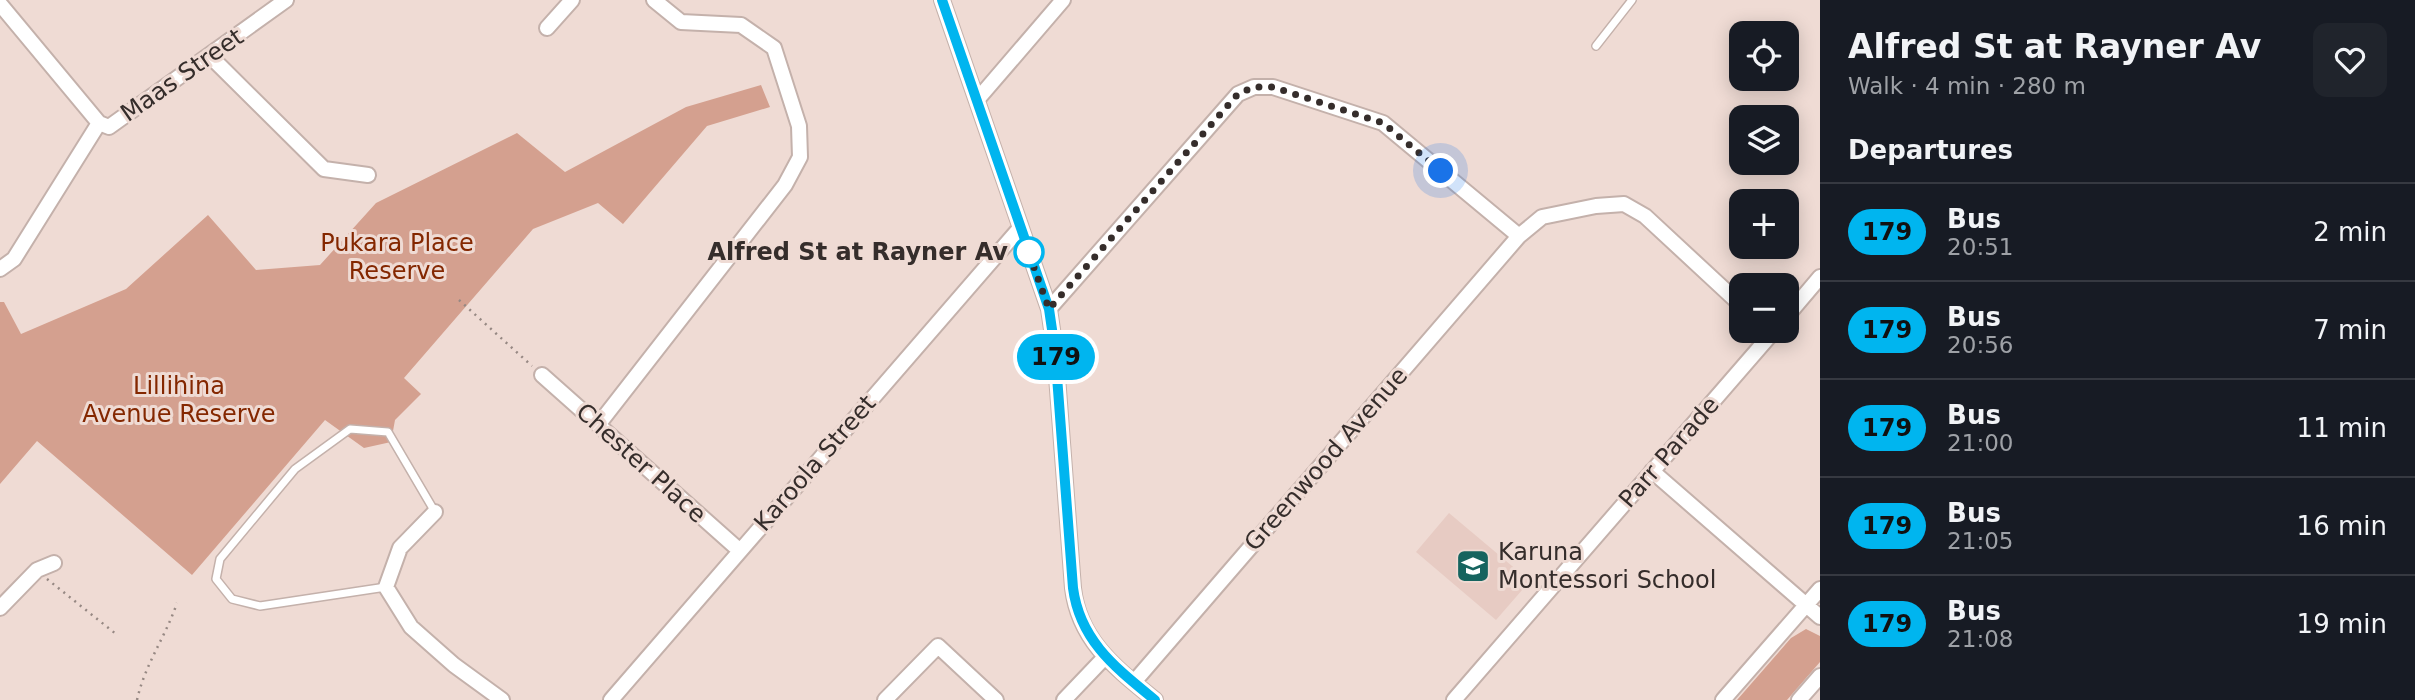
<!DOCTYPE html>
<html lang="en">
<head>
<meta charset="utf-8">
<style>
	body { margin:0; font-family:"DejaVu Sans",sans-serif; background:#20242c; color:#f1f3f6; height:100vh; display:flex; flex-direction:column; font-size:26px; white-space:nowrap }
	* { box-sizing:border-box; margin:0 }
	p { font-size:23px; color:#9ea1a6 }
	.icon { flex:none; width:38px; height:38px; fill:none; stroke:currentColor; stroke-width:2; stroke-linecap:round; stroke-linejoin:round }
	.map { position:relative; flex:1; overflow:hidden }
	.sheet { display:flex; flex-direction:column; background:#171b24; width:595px }
	.sheet>* { flex:none }
	.badge { padding:0 14px; border-radius:23px; font-size:24px; line-height:46px }
	.fabs { position:absolute; left:1729px; top:21px; display:grid; gap:14px }
	.fabs a { display:grid; place-items:center; width:70px; height:70px; border-radius:14px; background:#171b24; box-shadow:0 4px 18px #0003; font-size:35px }
	.you { position:absolute; width:35px; height:35px; margin:-18px; border:5px solid #fff; border-radius:50%; background:#1a73e8; box-shadow:0 0 0 10px #1a73e833 }
	.map>.badge { position:absolute; translate:-50% -50%; box-shadow:0 0 0 4px #fff }
	h2 { padding:0 28px; font-size:26px; line-height:63px }
	.round { display:grid; place-items:center; flex:none; width:74px; height:74px; border-radius:14px; background:#20242c }
	.headline { display:flex; align-items:center; justify-content:space-between; height:119px; padding:0 28px }
	h1 { font-size:33px; font-weight:700; line-height:52px }
	ul { padding:0; list-style:none }
	li { display:flex; align-items:center; gap:21px; height:98px; padding:0 28px; border-top:2px solid #363941 }
	li div { flex:1 }
	li b { display:block; font-size:26px }
	li em { font-style:normal }
	li .badge { min-width:77px; font-weight:700; text-align:center }
	main { display:flex; flex:1; min-height:0 }
	.map>svg:first-child { display:block }
</style>
</head>
<body>
<main>
<div class="map">
<svg width="1820" height="700" viewBox="0 0 1820 700">
	<rect width="100%" height="100%" fill="#efdbd4"/>
	<path fill="#e7cbc3" d="M 1449,513 L 1530,581 L 1496,620 L 1416,552 Z"/>
	<path fill="#d4a08f" d="M 761,85 L 770,107 L 707,126 L 623,224 L 598,203 L 533,229 L 404,378 L 421,394 L 395,420 L 391,442 L 364,448 L 325,420 L 192,575 L 37,441 L 0,484 L 0,302 L 4,302 L 21,334 L 126,289 L 208,215 L 256,270 L 320,265 L 376,203 L 517,133 L 565,172 L 686,107 Z
		M 1806,629 L 1820,636 L 1820,662 L 1787,700 L 1737,700 L 1791,638 Z"/>
	<g fill="none" stroke-linecap="round" stroke-linejoin="round">
		<g stroke="#c4b1ab" stroke-width="10">
			<path id="service" d="M 1596,46 L 1632,0
				M 386,587 L 260,606 L 232,599 L 216,579 L 220,559 L 295,469 L 350,429 L 388,432 L 435,512"/>
		</g>
		<g stroke="#c4b1ab" stroke-width="18">
			<path id="minor" d="M 942,0 L 1049,309 L 1055,350 L 1073,588 C 1079,641 1116,668 1155,700
				M 0,4 L 99,123 L 109,127 L 286,0
				M 547,28 L 572,0
				M 210,56 L 324,169 L 368,175
				M 977,100 L 1063,0
				M 0,269 L 14,259 L 99,123
				M 1049,309 L 1238,94 L 1254,87 L 1273,87 L 1383,123 L 1519,236
				M 1787,316 L 1820,277
				M 542,375 L 739,550
				M 598,425 L 785,185 L 800,157 L 799,126 L 774,48 L 741,25 L 681,22 L 654,0
				M 1652,471 L 1820,617
				M 435,512 L 400,548 L 386,587 L 411,627 L 454,665 L 502,700
				M 0,608 L 37,570 L 54,563
				M 1134,682 L 1519,236 L 1542,217 L 1596,206 L 1624,204 L 1645,216 L 1741,305
				M 611,700 L 1020,228
				M 885,700 L 938,646 L 996,700
				M 1064,700 L 1105,657
				M 1454,700 L 1774,331
				M 1723,700 L 1820,589
				M 1799,700 L 1820,676"/>
		</g>
		<path stroke="#968883" stroke-width="2.5" stroke-dasharray="2 5" stroke-linecap="butt" d="M 459,300 L 532,366
			M 47,579 L 116,634
			M 137,700 C 145,664 165,638 177,603"/>
		<use href="#service" stroke="#fff" stroke-width="7"/>
		<use href="#minor" stroke="#fff" stroke-width="14"/>
	</g>
	<g fill="none" stroke-linecap="round" stroke-linejoin="round">
		<g stroke="#fff" stroke-width="16">
			<path id="line" d="M 942,0 L 1049,309 L 1055,350 L 1073,588 C 1080,641 1116,668 1155,700"/>
		</g>
		<use href="#line" stroke="#00b5ef" stroke-width="10"/>
		<path stroke="#352d2b" stroke-width="7" stroke-dasharray="0 12.6" d="M 1029,252 L 1027,248 L 1049,309 L 1238,94 L 1254,87 L 1273,87 L 1383,123 L 1441,171"/>
	</g>
	<defs>
		<g id="school-square" transform="scale(1.75)"><rect x="-9" y="-9" width="18" height="18" rx="4" fill="#16645f" stroke="#efdbd4"/><path d="M0-5L7-2L0 1L-7-2ZM-4 1L0 2.5L4 1V4Q0 6-4 4Z" fill="#fff"/></g>
	</defs>
	<g fill-rule="evenodd">
		<use href="#school-square" x="1473" y="566"/>
	</g>
	<circle fill="#fff" stroke="#00b5ef" stroke-width="3.5" cx="1029" cy="252" r="14"/>
	<g text-anchor="middle" dominant-baseline="central" stroke-width="6" stroke-linejoin="round" paint-order="stroke">
		<g font-size="24" fill="#352d2b" stroke="#efdbd4">
			<text transform="translate(182 75) rotate(-35)">Maas Street</text>
			<text transform="translate(1669 452) rotate(-49)">Parr Parade</text>
			<text transform="translate(1326 459) rotate(-49)">Greenwood Avenue</text>
			<text transform="translate(641 463) rotate(42)">Chester Place</text>
			<text transform="translate(815 463) rotate(-49)">Karoola Street</text>
		</g>
		<g font-size="24" fill="#842700" stroke="#efdbd4">
			<text x="397" y="243">Pukara Place<tspan x="397" dy="28">Reserve</tspan></text>
			<text x="179" y="386">Lillihina<tspan x="179" dy="28">Avenue Reserve</tspan></text>
		</g>
		<g font-size="24" font-weight="bold" fill="#352d2b" stroke="#efdbd4" text-anchor="end">
			<text x="1008" y="252">Alfred St at Rayner Av</text>
		</g>
		<g font-size="24" fill="#352d2b" stroke="#efdbd4" text-anchor="start">
			<text x="1498" y="552">Karuna<tspan x="1498" dy="28">Montessori School</tspan></text>
		</g>
	</g>
</svg>
<div class="fabs">
<a><svg class="icon" aria-label="locate" viewBox="0 0 24 24"><circle cx="12" cy="12" r="6"/><path d="M12 2v4M12 18v4M2 12h4M18 12h4"/></svg></a>
<a><svg class="icon" aria-label="layers" viewBox="0 0 24 24"><path d="M12 4l9 5-9 5-9-5zM3 14l9 5 9-5"/></svg></a>
<a>+</a>
<a>−</a>
</div>
<div class="you" style="left:1441px;top:171px"></div>
<b class="badge" style="left:1056px;top:357px;background:#00b5ef;color:#111">179</b>
</div>
<section class="sheet">
<div class="headline"><div><h1>Alfred St at Rayner Av</h1><p>Walk · 4 min · 280 m</p></div><a class="round"><svg class="icon" aria-label="heart" viewBox="0 0 24 24"><path d="M12 20l-8-8c-3-5 5-10 8-4 3-6 11-1 8 4z"/></svg></a></div>
<h2>Departures</h2>
<ul>
<li><span class="badge" style="background:#00b5ef;color:#111">179</span><div><b>Bus</b><p>20:51</p></div><em>2 min</em></li>
<li><span class="badge" style="background:#00b5ef;color:#111">179</span><div><b>Bus</b><p>20:56</p></div><em>7 min</em></li>
<li><span class="badge" style="background:#00b5ef;color:#111">179</span><div><b>Bus</b><p>21:00</p></div><em>11 min</em></li>
<li><span class="badge" style="background:#00b5ef;color:#111">179</span><div><b>Bus</b><p>21:05</p></div><em>16 min</em></li>
<li><span class="badge" style="background:#00b5ef;color:#111">179</span><div><b>Bus</b><p>21:08</p></div><em>19 min</em></li>
</ul>
</section>
</main>
</body>
</html>
